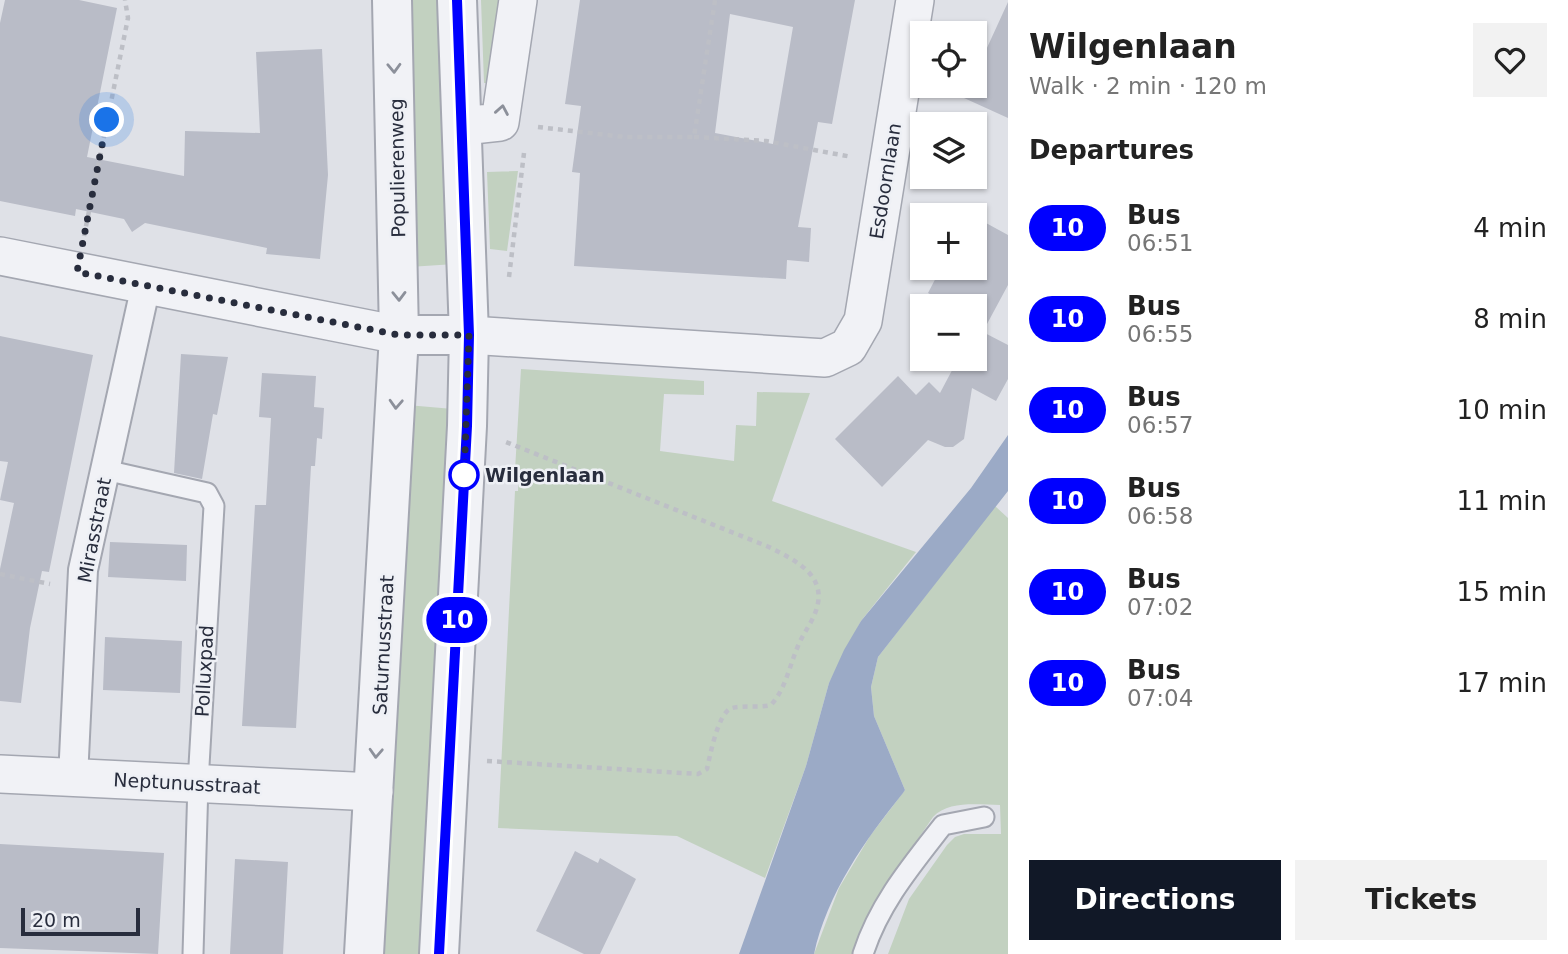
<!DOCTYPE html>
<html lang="en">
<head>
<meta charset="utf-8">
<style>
	body { margin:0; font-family:"DejaVu Sans",sans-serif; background:#f2f2f2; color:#222; height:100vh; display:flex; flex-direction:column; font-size:26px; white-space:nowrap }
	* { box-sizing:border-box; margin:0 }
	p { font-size:23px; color:#767676 }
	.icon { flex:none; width:38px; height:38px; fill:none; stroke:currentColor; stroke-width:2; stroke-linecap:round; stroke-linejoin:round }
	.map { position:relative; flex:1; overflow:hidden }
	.side { display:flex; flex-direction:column; background:#fff; width:560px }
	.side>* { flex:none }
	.badge { padding:0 14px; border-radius:23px; font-size:24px; line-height:46px }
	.buttons { position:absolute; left:910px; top:21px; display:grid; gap:14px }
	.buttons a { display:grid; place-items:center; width:77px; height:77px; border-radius:0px; background:#fff; box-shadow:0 2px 5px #0004; font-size:35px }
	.scale { position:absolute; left:21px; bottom:18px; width:119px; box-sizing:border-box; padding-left:7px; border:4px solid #282d3d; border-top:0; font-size:19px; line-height:24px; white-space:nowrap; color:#282d3d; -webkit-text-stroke:5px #eef0f5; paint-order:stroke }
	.you { position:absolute; width:35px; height:35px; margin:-18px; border:5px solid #fff; border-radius:50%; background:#1a73e8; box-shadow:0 0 0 10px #1a73e833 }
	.map>.badge { position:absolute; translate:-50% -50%; box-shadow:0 0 0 4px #fff }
	h2 { padding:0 21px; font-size:26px; line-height:63px }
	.round { display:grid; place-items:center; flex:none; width:74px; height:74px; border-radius:0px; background:#f2f2f2 }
	.headline { display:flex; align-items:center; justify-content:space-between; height:119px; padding:0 21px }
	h1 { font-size:33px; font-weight:600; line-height:52px }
	.cta { display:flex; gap:14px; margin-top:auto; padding:14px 21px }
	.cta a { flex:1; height:80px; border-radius:0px; background:#111827; color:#fff; font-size:28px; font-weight:600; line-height:80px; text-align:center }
	.cta a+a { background:#f2f2f2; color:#222 }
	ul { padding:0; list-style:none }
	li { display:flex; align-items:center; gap:21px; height:91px; padding:0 21px }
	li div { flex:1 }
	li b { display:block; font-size:26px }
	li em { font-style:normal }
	li .badge { min-width:77px; font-weight:700; text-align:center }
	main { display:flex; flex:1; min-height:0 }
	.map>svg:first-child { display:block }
</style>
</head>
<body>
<main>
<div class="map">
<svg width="1008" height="954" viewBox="0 0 1008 954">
	<rect width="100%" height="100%" fill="#dfe1e7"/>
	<path fill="#c2d1c0" d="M 401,0 L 445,0 L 455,264 L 409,267 Z
		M 481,0 L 504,0 L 488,83 L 484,83 Z
		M 518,171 L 507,251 L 490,249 L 487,172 Z
		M 521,369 L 704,381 L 704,395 L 664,394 L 660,451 L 734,461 L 736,425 L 756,426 L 757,392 L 810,393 L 772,501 L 916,552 L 861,621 L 829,683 L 806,766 L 765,878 L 677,836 L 498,828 L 515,491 L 518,491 L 519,471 L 515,470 Z
		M 407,405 L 453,409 L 424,954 L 378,954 Z
		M 995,506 L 1008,518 L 1008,954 L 888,954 L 909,899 L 947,845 L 955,837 L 964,834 L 1001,834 L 1000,805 C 979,805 949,800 933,817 L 890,880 L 855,954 L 814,954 L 839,888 L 870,836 L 905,790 L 874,716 L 871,687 L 878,657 Z"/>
	<path fill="#9baac6" d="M 1008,435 L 1008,491 L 878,657 L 871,687 L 874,716 L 905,790 L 903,793 C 865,840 827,894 814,954 L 739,954 L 806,766 L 829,683 L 844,650 L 861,621 L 971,488 Z"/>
	<path fill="#b9bcc7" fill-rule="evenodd" d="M 5,0 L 79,0 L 117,8 L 87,157 L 184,176 L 185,131 L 260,133 L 256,52 L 322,49 L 328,175 L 320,259 L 266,254 L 267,248 L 145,223 L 132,232 L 124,219 L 76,209 L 75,216 L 0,201 L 0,23 Z
		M 580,0 L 855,0 L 832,124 L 818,122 L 798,227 L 811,228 L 809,262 L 787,260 L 786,279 L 574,266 L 580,173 L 572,172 L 581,106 L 565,104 ZM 730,14 L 793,27 L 773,144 L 715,133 Z
		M 1008,2 L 1008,118 L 964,98 L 969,86 L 975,86 L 975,74 Z
		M 975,217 L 1008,235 L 1008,285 L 987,324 L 975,318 L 975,306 L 953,306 L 928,293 L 941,268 L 975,268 Z
		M 978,322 L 980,323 L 979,330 L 1008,345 L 1008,379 L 996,401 L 972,388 L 964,439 L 953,447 L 945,447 L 928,440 L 882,487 L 835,439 L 898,376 L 916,395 L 929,382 L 940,393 L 958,359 L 975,359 L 975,328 Z
		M 0,336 L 93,355 L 49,572 L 42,571 L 30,628 L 21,703 L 0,701 L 0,569 L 14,503 L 0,500 L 8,462 L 0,461 Z
		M 181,354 L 228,357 L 217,415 L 213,414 L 202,479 L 174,473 Z
		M 262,373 L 316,376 L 314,407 L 324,408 L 322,439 L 317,438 L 315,466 L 311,466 L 296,728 L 242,726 L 255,505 L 266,505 L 271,418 L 259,417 Z
		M 110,542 L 187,545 L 186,581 L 108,577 Z
		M 105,637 L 182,641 L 180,693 L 103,690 Z
		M 0,844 L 164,853 L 158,954 L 0,948 Z
		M 575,851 L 598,863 L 600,858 L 636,879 L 600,954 L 584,954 L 536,931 Z
		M 235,859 L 288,862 L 283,954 L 230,954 Z"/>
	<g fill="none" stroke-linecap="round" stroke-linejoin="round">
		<g stroke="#a4a7b1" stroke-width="23">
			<path id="service" d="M 105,470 L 207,493 L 214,506 L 198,783 L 193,954
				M 863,954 C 879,904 911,866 943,825 L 984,817"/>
		</g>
		<g stroke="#a4a7b1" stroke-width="32">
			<path id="pedestrian" d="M 73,778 L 83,570 L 146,285"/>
		</g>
		<g stroke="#a4a7b1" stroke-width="40">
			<path id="minor" d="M 463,126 L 500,122 L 518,0
				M 0,256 L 399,335
				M 469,335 L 825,358 L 848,347 L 863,321 L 915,0
				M 0,774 L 374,792"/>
		</g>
		<g stroke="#a4a7b1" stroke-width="42">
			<path id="tertiary" d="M 399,335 L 469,335
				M 364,954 L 399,335 L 392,0
				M 439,954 L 467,426 L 469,335 L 457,0"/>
		</g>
		<path stroke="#bdbfc6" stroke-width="4.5" stroke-dasharray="5 5" stroke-linecap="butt" d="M 538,127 L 624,137 L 694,137 L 715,0
			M 694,137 L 766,141 L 852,157
			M 84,236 L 128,18 L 125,0
			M 509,277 L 524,153
			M 0,574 L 50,584
			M 487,761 L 698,774 L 707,769 C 710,756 718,712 732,708 C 744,705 759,708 771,705 C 786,688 789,667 798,646 C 802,636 808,628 813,618 C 832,578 799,562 769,547 L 506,442"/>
		<use href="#service" stroke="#f1f2f6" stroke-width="19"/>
		<use href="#pedestrian" stroke="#f1f2f6" stroke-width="28"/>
		<use href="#minor" stroke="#f1f2f6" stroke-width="37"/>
		<use href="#tertiary" stroke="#f1f2f6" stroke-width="38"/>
	</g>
	<defs><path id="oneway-chevron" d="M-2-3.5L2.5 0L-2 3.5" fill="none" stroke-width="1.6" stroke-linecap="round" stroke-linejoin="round" transform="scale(1.75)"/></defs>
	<g stroke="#8c909a">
		<use href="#oneway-chevron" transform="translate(394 68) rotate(88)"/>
		<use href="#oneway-chevron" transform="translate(502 110) rotate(-80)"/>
		<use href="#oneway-chevron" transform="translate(399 296) rotate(89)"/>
		<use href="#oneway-chevron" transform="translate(396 404) rotate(93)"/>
		<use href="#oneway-chevron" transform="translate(376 753) rotate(93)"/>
	</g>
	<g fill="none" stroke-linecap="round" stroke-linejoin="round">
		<g stroke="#fff" stroke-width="16">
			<path id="line" d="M 439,954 L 467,426 L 469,335 L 457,0"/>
		</g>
		<use href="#line" stroke="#00f" stroke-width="10"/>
		<path stroke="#282d3d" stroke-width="7" stroke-dasharray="0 12.6" d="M 107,120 L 77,272 L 399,335 L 469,335 L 464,482 L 464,475"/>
	</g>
	<circle fill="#fff" stroke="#00f" stroke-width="3.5" cx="464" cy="475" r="14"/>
	<g text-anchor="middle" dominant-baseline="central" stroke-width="5" stroke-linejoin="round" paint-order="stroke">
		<g font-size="19" fill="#282d3d" stroke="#eef0f5">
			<text transform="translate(397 168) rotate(-91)">Populierenweg</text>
			<text transform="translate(885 181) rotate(-81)">Esdoornlaan</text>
			<text transform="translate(94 530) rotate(-79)">Mirasstraat</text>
			<text transform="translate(383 645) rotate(-87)">Saturnusstraat</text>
			<text transform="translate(204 671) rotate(-87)">Polluxpad</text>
			<text transform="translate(187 783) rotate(3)">Neptunusstraat</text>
		</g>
		<g font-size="19" font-weight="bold" fill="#282d3d" stroke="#eef0f5" text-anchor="start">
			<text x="485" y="475">Wilgenlaan</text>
		</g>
	</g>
</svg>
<div class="buttons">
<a><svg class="icon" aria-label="locate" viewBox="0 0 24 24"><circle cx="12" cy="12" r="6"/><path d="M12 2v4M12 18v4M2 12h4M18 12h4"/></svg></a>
<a><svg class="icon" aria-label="layers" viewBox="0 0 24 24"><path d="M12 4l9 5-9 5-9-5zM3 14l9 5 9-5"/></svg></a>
<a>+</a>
<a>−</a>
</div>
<div class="scale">20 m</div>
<div class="you" style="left:107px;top:120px"></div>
<b class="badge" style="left:457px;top:620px;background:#00f;color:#fff">10</b>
</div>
<section class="side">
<div class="headline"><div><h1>Wilgenlaan</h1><p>Walk · 2 min · 120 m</p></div><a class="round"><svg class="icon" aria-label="heart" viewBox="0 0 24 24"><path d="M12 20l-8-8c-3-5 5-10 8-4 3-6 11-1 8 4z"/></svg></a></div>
<h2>Departures</h2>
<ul>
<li><span class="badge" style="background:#00f;color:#fff">10</span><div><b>Bus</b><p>06:51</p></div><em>4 min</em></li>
<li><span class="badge" style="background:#00f;color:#fff">10</span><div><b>Bus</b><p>06:55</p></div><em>8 min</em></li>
<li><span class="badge" style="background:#00f;color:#fff">10</span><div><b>Bus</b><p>06:57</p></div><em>10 min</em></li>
<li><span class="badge" style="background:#00f;color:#fff">10</span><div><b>Bus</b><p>06:58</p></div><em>11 min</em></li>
<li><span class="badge" style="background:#00f;color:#fff">10</span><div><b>Bus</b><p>07:02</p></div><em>15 min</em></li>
<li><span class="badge" style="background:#00f;color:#fff">10</span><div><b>Bus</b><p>07:04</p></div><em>17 min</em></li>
</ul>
<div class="cta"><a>Directions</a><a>Tickets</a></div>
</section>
</main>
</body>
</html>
